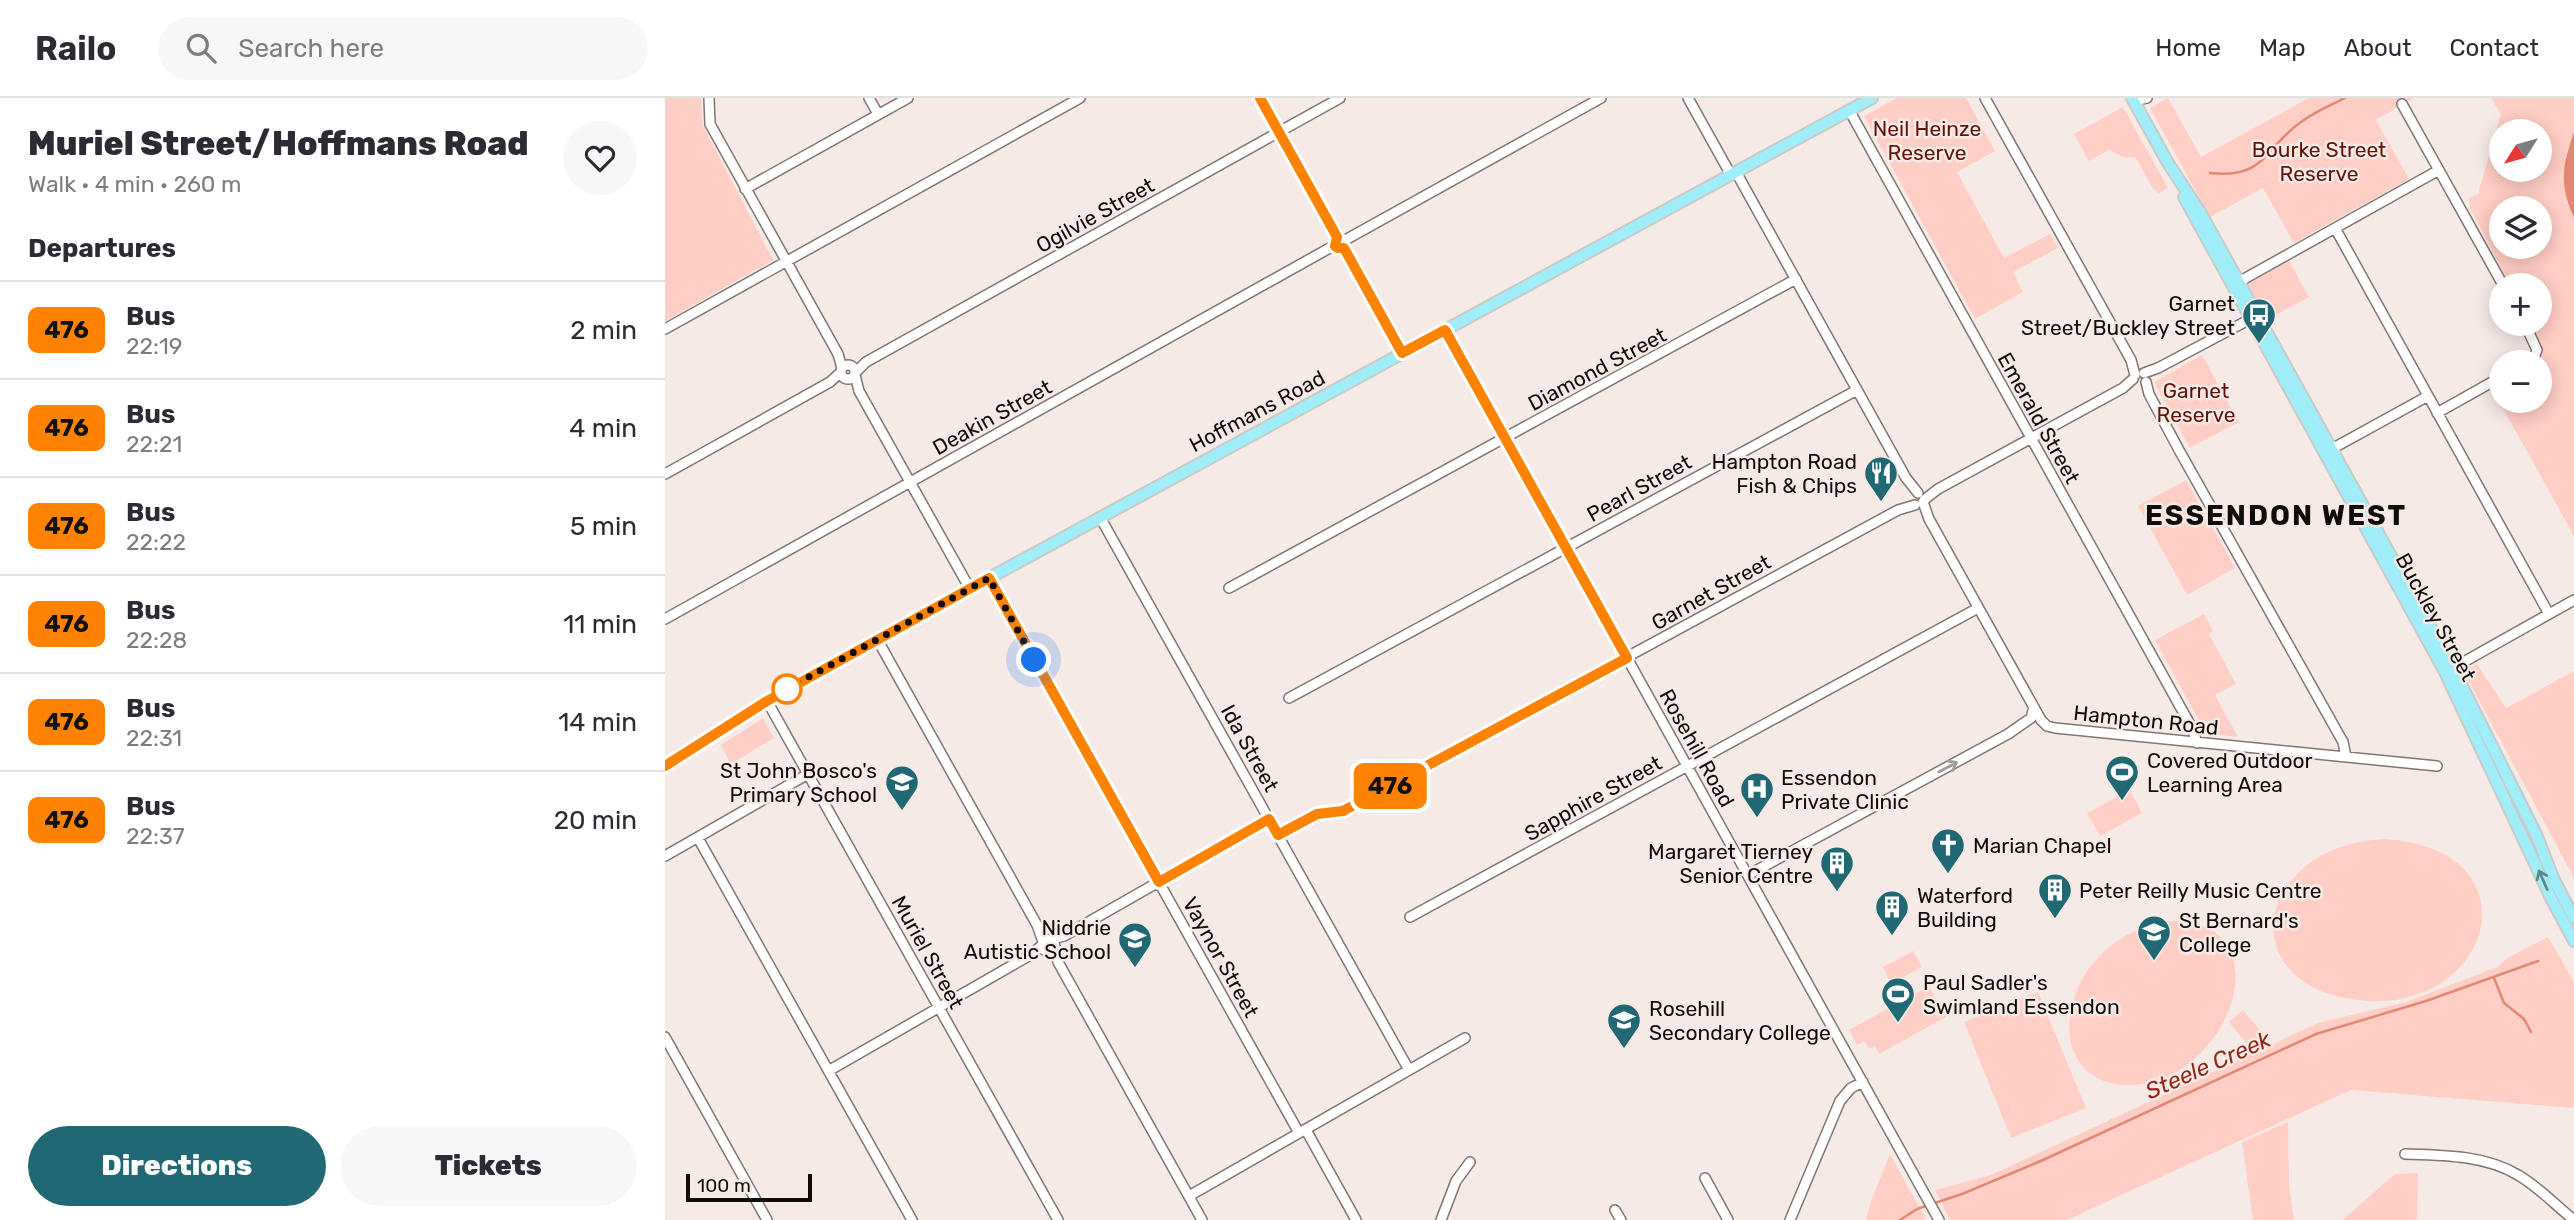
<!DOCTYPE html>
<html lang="en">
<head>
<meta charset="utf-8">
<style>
	body { margin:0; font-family:Rubik,sans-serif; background:#f7f7f7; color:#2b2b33; height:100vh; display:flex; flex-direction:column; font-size:26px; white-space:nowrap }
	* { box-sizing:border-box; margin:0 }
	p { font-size:23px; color:#7c7c81 }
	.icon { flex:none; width:38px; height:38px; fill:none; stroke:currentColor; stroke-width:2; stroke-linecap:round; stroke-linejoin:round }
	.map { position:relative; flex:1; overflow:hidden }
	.details { display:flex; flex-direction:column; background:#fff; width:665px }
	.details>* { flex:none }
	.badge { padding:0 14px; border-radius:10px; font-size:24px; line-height:46px }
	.needle { width:46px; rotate:233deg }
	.controls { position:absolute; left:1824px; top:21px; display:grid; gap:14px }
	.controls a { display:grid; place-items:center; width:63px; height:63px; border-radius:50%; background:#fff; box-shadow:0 4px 18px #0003; font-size:35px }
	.scale { position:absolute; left:21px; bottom:18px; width:126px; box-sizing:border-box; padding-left:7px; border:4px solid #100c0b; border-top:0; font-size:19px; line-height:24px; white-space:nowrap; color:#100c0b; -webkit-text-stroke:5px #f6eae7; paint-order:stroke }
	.you { position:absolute; width:35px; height:35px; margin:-18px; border:5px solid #fff; border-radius:50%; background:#1a73e8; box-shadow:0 0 0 10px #1a73e833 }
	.map>.badge { position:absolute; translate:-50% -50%; box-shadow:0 0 0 4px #fff }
	h2 { padding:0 28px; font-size:26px; line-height:63px }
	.round { display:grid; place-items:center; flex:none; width:74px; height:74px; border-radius:37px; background:#f7f7f7 }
	.head { display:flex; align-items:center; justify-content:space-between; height:119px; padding:0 28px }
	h1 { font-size:33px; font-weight:800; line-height:52px }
	.button { display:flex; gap:14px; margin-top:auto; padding:14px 28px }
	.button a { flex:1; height:80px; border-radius:42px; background:#1f6874; color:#fff; font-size:28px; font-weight:800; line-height:80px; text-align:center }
	.button a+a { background:#f7f7f7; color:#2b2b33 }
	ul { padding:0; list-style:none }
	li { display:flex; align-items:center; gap:21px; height:98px; padding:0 28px; border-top:2px solid #e1e1e2 }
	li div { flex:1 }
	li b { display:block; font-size:26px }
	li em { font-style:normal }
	li .badge { min-width:77px; font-weight:700; text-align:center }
	header { display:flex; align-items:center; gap:42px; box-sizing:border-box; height:98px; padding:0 35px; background:#fff; border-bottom:2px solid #e1e1e2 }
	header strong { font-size:33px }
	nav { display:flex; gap:38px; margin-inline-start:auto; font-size:24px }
	.search { width:490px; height:63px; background:#f7f7f7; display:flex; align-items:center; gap:18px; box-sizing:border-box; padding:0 24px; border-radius:38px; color:#7c7c81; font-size:26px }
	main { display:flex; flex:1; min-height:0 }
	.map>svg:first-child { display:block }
</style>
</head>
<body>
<header>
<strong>Railo</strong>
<div class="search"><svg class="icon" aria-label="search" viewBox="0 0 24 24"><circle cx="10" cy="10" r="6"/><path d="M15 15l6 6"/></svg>Search here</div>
<nav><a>Home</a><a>Map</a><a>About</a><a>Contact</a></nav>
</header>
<main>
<section class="details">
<div class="head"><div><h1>Muriel Street/Hoffmans Road</h1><p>Walk · 4 min · 260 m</p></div><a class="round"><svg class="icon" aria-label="heart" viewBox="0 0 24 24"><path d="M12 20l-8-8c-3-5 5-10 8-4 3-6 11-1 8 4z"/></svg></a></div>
<h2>Departures</h2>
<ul>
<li><span class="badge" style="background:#ff8200;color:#111">476</span><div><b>Bus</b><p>22:19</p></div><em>2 min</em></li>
<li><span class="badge" style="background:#ff8200;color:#111">476</span><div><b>Bus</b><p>22:21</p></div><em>4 min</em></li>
<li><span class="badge" style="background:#ff8200;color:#111">476</span><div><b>Bus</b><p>22:22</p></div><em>5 min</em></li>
<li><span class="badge" style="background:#ff8200;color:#111">476</span><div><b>Bus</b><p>22:28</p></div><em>11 min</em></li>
<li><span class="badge" style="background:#ff8200;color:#111">476</span><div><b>Bus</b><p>22:31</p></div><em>14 min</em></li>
<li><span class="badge" style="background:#ff8200;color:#111">476</span><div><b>Bus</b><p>22:37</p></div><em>20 min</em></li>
</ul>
<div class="button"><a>Directions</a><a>Tickets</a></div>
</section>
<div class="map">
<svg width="1909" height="1122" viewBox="0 0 1909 1122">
	<rect width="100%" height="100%" fill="#f6eae7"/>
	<path fill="#ffcec4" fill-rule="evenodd" d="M 0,0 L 36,0 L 37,26 L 108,162 L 0,223 Z
		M 1232,0 L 1301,0 L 1330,53 L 1292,74 L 1339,160 L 1385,136 L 1393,150 L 1348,174 L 1358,194 L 1310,221 L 1199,18 Z
		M 1503,0 L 1536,59 L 1644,0 L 1749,0 L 1711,22 L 1744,81 L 1629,145 L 1598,90 L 1545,119 L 1485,10 Z
		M 1826,0 L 1909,0 L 1909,34 L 1901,57 L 1901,102 L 1909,120 L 1909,438 L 1829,294 L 1836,290 L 1836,303 L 1874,303 L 1874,265 L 1877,263 L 1875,244 L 1865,226 L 1874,226 L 1874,187 L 1845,187 L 1805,110 L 1804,100 L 1813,96 L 1836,16 ZM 1836,33 L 1874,33 L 1874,72 L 1836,72 ZM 1836,110 L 1874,110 L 1874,149 L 1836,149 Z
		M 1458,9 L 1503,90 L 1494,95 L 1488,91 L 1471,60 L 1457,59 L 1444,52 L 1424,63 L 1409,36 Z
		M 1624,163 L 1644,199 L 1602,222 L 1583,186 Z
		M 1537,257 L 1574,324 L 1525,350 L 1489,284 Z
		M 1521,382 L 1570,470 L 1522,497 L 1473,408 Z
		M 1539,516 L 1548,533 L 1544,536 L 1571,586 L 1550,597 L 1573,639 L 1541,635 L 1490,542 Z
		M 1812,566 L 1841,610 L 1909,573 L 1909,780 L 1799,574 Z
		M 98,620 L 109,640 L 66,666 L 56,647 Z
		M 1465,692 L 1477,715 L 1435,738 L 1422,715 Z
		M 1719,741 C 1876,750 1828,919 1692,902 C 1564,886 1591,747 1719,741 Z
		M 1502,823 C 1626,818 1564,992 1459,987 C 1395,983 1393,914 1423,872 C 1442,845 1470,829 1502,823 Z
		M 1883,839 L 1909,884 L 1909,1010 L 1686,992 L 1402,1122 L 1285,1122 L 1270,1092 L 1326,1077 L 1653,925 L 1741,904 L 1832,869 L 1844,859 Z
		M 1248,853 L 1257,869 L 1226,886 L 1218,869 Z
		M 1264,888 L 1281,919 L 1214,956 L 1210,948 L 1204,951 L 1199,943 L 1192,947 L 1184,932 Z
		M 1373,894 L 1421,1010 L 1346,1040 L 1299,924 Z
		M 1578,912 L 1601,939 L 1586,951 L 1564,924 Z
		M 1623,1024 L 1624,1088 L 1629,1122 L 1588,1122 L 1577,1044 Z
		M 1225,1056 L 1261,1122 L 1201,1122 L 1206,1103 Z
		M 1753,1075 L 1752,1122 L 1677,1122 L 1730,1076 Z"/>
	<path fill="#e38775" d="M 1909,34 L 1909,120 C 1894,87 1897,68 1909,34 Z"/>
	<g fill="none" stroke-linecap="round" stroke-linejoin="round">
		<path stroke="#e38775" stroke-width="2.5" d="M 1545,75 C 1601,81 1599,50 1636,24 C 1649,14 1666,7 1680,0
			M 1829,880 L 1839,905 L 1859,921 L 1866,934
			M 1235,1122 L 1252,1111 L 1297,1096 L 1378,1062 L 1651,936 L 1761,903 L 1873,863"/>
		<g stroke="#807573" stroke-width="12">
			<path id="minor" d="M 44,0 L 45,26 L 173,256 L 177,270
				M 204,0 L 213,16
				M 595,0 L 672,139
				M 1023,0 L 1066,77
				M 1320,0 L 1466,262 L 1470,277
				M 1469,3 L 1482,0
				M 1737,6 L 1838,187
				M 1184,12 L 1527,630 L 1532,645
				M 1071,74 L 1241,380 L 1253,395
				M 80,91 L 243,0
				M 1670,130 L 1884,516
				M 682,141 L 936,0
				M 679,150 L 737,255
				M 1570,186 L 1774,72
				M 1860,226 L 1872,252 L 1869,260 L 1862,264
				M 0,231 L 415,0
				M 780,232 L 1274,1122
				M176 274a7 7 0 1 1 14 0a7 7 0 1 1-14 0Z
				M 190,275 L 201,264 L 675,0
				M 1479,275 L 1493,270 L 1591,218
				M 190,277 L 194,293 L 305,491
				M 1481,284 L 1484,296 L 1514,352 L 1678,644 L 1681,659
				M 1772,315 L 1836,279
				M 1663,353 L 1763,298
				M 0,376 L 165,284 L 176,274
				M 1259,402 L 1273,391 L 1458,290 L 1468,281
				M 1258,404 L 1264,421 L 1376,622 L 1382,628 L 1390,630 L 1772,668
				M 435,419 L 744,972
				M 324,480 L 634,1035
				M 564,490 L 1131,181
				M 0,521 L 670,147
				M 212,541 L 372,827 L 378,844
				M 1788,570 L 1909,502
				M 624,600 L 1192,292
				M 102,603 L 393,1122
				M 613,737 L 652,716 L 678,713 L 1233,412 L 1250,407
				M 33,740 L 247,1122
				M 0,758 L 143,676
				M 1083,777 L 1343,636 L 1366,620 L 1369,609
				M 745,819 L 1313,510
				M 386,841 L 399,838 L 604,721
				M 389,850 L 385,853 L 379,852 L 378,844 L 384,841 L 389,844 L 393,864 L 537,1122
				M 0,939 L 102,1122
				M 165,972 L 367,856 L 378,846
				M 641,1032 L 691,1122
				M 1740,1056 C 1777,1057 1820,1057 1853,1077 C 1874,1089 1890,1107 1909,1122
				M 1040,1080 L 1063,1122
				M 524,1098 L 800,940
				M 950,1112 L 956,1122
				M 776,1122 L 791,1083 L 805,1064
				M 1125,1122 L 1175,1003 L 1186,990 L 1198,984"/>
		</g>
		<g stroke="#cacac9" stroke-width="14">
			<path id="major" d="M 1467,0 L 1503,65 L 1535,114 L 1788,570 L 1871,736 L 1889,782 L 1909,820
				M 1519,99 L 1780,574 L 1887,802 L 1909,843
				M 0,668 L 102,603 L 212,541 L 1207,0"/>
		</g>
		<use href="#minor" stroke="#fff" stroke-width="9"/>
		<use href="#major" stroke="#9feefa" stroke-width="10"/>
	</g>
	<defs><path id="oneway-shaft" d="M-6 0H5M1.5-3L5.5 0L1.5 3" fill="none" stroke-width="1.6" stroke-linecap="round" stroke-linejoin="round" transform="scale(1.75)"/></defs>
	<use stroke="#9f9e9d" href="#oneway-shaft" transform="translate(1283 669) rotate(-28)"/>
	<use stroke="#5f888e" href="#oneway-shaft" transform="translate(1878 782) rotate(-114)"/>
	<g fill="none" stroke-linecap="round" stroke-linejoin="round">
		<g stroke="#fff" stroke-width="16">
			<path id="line" d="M 0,668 L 102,603 L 324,480 L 494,784 L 604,721 L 613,737 L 652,716 L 678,713 L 962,560 L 780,232 L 737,255 L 679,150 L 673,150 L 670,148 L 672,139 L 595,0"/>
		</g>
		<use href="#line" stroke="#ff8200" stroke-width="10"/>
		<path stroke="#100c0b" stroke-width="7" stroke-dasharray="0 12.6" d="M 122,591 L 324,480 L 369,562"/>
	</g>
	<defs>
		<g id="bus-pin" transform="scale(1.75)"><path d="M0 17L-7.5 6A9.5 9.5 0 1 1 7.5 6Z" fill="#1f6874" stroke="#f6eae7"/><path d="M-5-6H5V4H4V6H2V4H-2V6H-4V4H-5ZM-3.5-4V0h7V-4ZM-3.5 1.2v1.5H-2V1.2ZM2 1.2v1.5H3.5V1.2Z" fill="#fff"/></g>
		<g id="restaurant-pin" transform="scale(1.75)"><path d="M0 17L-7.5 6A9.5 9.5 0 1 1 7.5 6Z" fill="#1f6874" stroke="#f6eae7"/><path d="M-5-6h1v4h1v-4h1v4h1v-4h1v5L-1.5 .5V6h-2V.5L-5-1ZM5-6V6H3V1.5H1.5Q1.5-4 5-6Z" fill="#fff"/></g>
		<g id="stadium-pin" transform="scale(1.75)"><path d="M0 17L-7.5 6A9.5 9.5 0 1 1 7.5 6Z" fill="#1f6874" stroke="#f6eae7"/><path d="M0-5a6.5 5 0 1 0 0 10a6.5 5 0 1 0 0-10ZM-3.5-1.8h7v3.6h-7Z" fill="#fff"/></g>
		<g id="school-pin" transform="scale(1.75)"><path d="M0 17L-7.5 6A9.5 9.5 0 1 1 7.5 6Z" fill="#1f6874" stroke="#f6eae7"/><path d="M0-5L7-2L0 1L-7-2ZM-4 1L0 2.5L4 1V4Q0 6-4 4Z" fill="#fff"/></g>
		<g id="hospital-pin" transform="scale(1.75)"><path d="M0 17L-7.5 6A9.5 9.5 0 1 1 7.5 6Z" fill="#1f6874" stroke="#f6eae7"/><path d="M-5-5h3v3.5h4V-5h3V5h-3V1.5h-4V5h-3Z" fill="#fff"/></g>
		<g id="church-pin" transform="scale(1.75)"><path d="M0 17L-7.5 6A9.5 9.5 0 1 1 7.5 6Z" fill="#1f6874" stroke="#f6eae7"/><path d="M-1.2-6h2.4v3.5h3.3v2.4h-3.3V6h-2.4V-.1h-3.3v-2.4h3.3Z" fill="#fff"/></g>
		<g id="building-pin" transform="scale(1.75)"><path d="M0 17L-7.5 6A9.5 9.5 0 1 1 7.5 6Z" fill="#1f6874" stroke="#f6eae7"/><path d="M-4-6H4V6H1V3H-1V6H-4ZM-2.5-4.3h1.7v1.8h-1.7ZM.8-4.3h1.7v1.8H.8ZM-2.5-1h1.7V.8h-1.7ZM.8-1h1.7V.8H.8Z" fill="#fff"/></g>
	</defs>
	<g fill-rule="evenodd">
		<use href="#bus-pin" x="1594" y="217"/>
		<use href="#restaurant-pin" x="1216" y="375"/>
		<use href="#stadium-pin" x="1457" y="674"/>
		<use href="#school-pin" x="237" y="684"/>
		<use href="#hospital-pin" x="1092" y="691"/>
		<use href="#church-pin" x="1283" y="747"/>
		<use href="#building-pin" x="1172" y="765"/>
		<use href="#building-pin" x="1390" y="792"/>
		<use href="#building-pin" x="1227" y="809"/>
		<use href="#school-pin" x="1489" y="834"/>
		<use href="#school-pin" x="470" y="841"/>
		<use href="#stadium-pin" x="1233" y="896"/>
		<use href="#school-pin" x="959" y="922"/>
	</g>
	<circle fill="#fff" stroke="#ff8200" stroke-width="3.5" cx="122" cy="591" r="14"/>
	<g text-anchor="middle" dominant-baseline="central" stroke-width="5" stroke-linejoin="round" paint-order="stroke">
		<g font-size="21" fill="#641205" stroke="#f6eae7">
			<text x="1262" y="30">Neil Heinze<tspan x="1262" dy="24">Reserve</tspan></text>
			<text x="1654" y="51">Bourke Street<tspan x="1654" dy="24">Reserve</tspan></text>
			<text x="1531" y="292">Garnet<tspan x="1531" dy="24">Reserve</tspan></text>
		</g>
		<g font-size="21" fill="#100c0b" stroke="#f6eae7">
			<text transform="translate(430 117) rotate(-29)">Ogilvie Street</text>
			<text transform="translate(932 271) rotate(-28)">Diamond Street</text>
			<text transform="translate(592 313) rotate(-28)">Hoffmans Road</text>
			<text transform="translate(327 319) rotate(-29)">Deakin Street</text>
			<text transform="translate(1374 320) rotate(61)">Emerald Street</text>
			<text transform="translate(974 390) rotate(-29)">Pearl Street</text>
			<text transform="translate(1046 494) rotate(-29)">Garnet Street</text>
			<text transform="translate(1771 519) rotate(61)">Buckley Street</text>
			<text transform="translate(1481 622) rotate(6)">Hampton Road</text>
			<text transform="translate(585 650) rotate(61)">Ida Street</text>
			<text transform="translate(1032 650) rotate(61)">Rosehill Road</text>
			<text transform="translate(928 700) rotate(-29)">Sapphire Street</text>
			<text transform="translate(263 854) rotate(61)">Muriel Street</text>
			<text transform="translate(556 859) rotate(61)">Vaynor Street</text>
		</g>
		<g font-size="21" fill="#100c0b" stroke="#f6eae7" text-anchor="start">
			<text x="1570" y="205" text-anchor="end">Garnet<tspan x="1570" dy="24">Street/Buckley Street</tspan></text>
			<text x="1192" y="363" text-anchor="end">Hampton Road<tspan x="1192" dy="24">Fish &amp; Chips</tspan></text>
			<text x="1482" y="662">Covered Outdoor<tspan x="1482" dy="24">Learning Area</tspan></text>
			<text x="212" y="672" text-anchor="end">St John Bosco's<tspan x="212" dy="24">Primary School</tspan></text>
			<text x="1116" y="679">Essendon<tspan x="1116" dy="24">Private Clinic</tspan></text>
			<text x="1308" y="747">Marian Chapel</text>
			<text x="1148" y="753" text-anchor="end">Margaret Tierney<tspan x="1148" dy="24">Senior Centre</tspan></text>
			<text x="1414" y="792">Peter Reilly Music Centre</text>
			<text x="1252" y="797">Waterford<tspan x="1252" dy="24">Building</tspan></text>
			<text x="1514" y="822">St Bernard's<tspan x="1514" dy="24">College</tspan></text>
			<text x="446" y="829" text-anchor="end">Niddrie<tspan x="446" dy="24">Autistic School</tspan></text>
			<text x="1258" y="884">Paul Sadler's<tspan x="1258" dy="24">Swimland Essendon</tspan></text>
			<text x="984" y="910">Rosehill<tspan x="984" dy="24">Secondary College</tspan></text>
		</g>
		<g font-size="23" font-style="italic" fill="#922614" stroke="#f6eae7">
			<text transform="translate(1543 967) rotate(-24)">Steele Creek</text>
		</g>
		<g font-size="28" font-weight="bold" letter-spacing="2" fill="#100c0b" stroke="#f6eae7">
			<text x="1611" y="417">ESSENDON WEST</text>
		</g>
	</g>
</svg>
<div class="controls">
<a><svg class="needle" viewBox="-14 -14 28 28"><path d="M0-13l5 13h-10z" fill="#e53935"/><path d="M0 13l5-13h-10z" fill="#7c7c81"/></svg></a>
<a><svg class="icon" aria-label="layers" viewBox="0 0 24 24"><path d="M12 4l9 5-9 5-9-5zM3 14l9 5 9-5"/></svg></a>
<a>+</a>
<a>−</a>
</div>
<div class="scale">100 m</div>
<div class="you" style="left:369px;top:562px"></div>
<b class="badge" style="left:725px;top:688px;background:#ff8200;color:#111">476</b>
</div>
</main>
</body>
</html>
